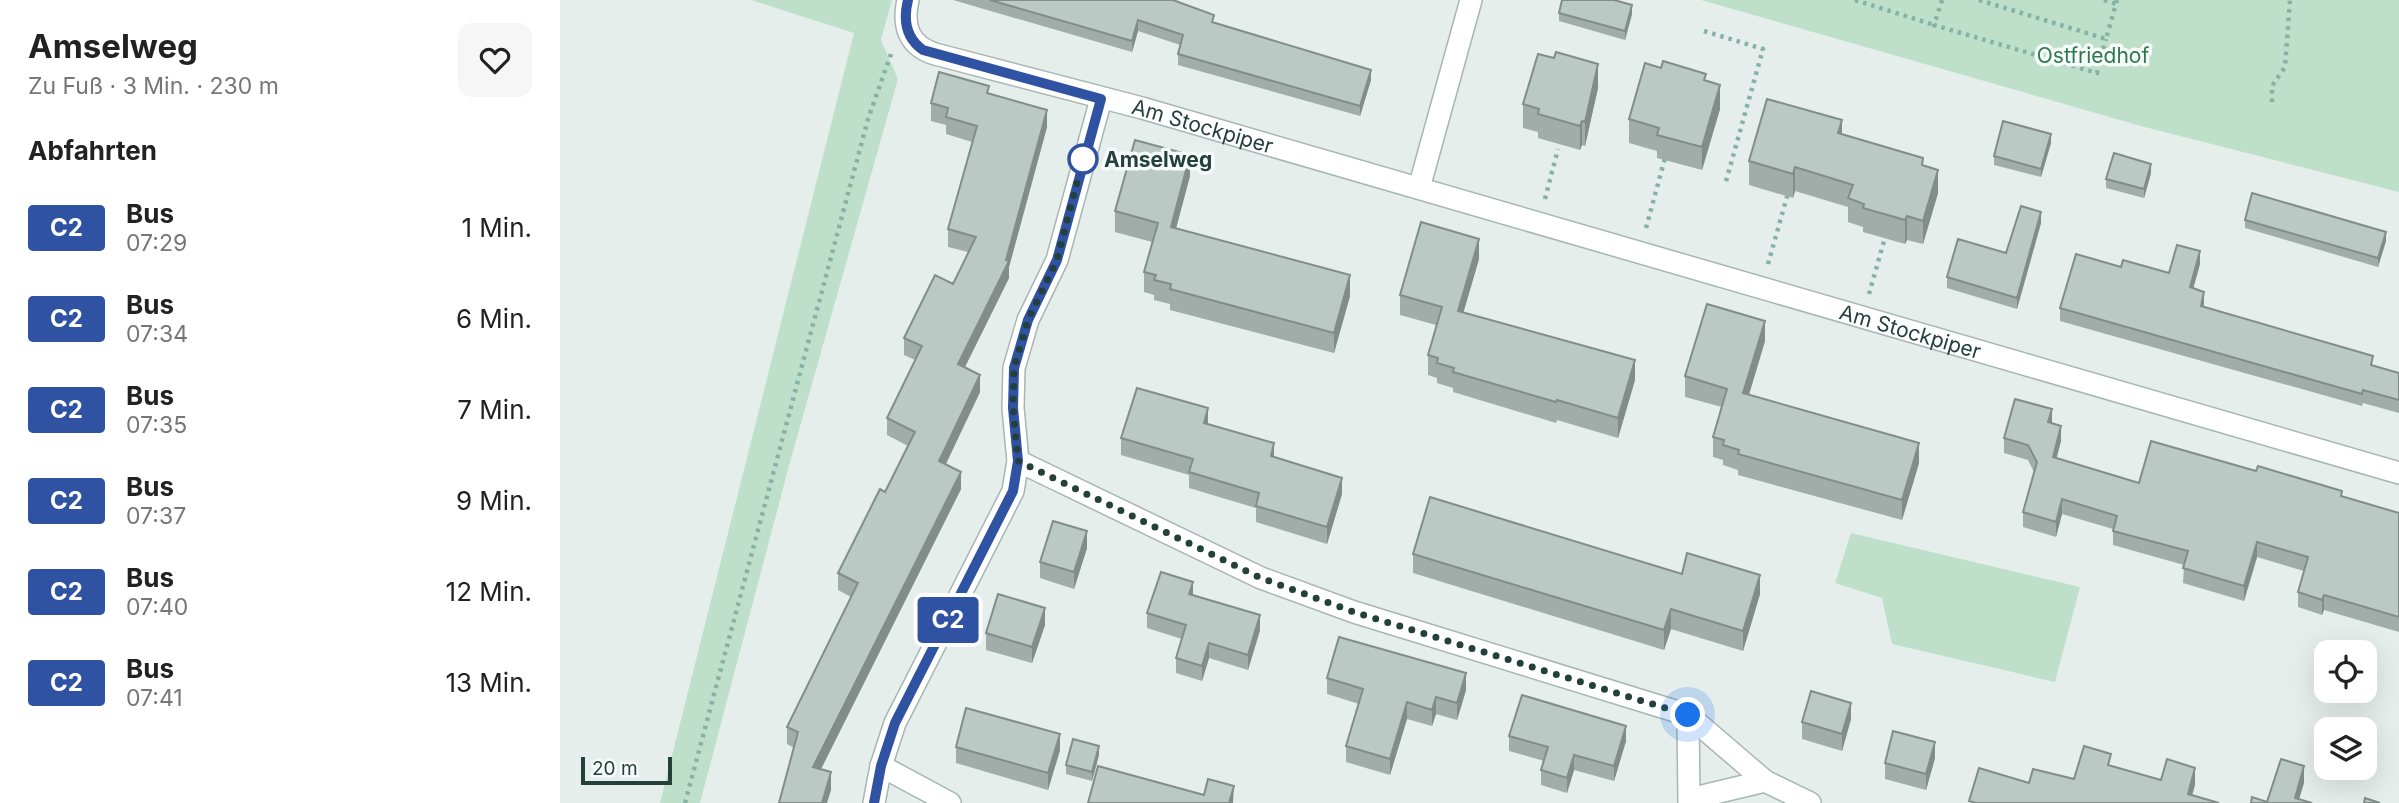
<!DOCTYPE html>
<html lang="de">
<head>
<meta charset="utf-8">
<style>
	body { margin:0; font-family:Inter,sans-serif; background:#f6f6f6; color:#222; height:100vh; display:flex; flex-direction:column; font-size:26px; white-space:nowrap }
	* { box-sizing:border-box; margin:0 }
	p { font-size:23px; color:#767676 }
	.icon { flex:none; width:38px; height:38px; fill:none; stroke:currentColor; stroke-width:2; stroke-linecap:round; stroke-linejoin:round }
	.map { position:relative; flex:1; overflow:hidden }
	.panel { display:flex; flex-direction:column; background:#fff; width:560px }
	.panel>* { flex:none }
	.badge { padding:0 14px; border-radius:5px; font-size:24px; line-height:46px }
	.tools { position:absolute; left:1754px; top:640px; display:grid; gap:14px }
	.tools a { display:grid; place-items:center; width:63px; height:63px; border-radius:14px; background:#fff; box-shadow:0 7px 28px #0002; font-size:35px }
	.scale { position:absolute; left:21px; bottom:18px; width:91px; box-sizing:border-box; padding-left:7px; border:4px solid #24403b; border-top:0; font-size:19px; line-height:24px; white-space:nowrap; color:#24403b; -webkit-text-stroke:5px #f6faf8; paint-order:stroke }
	.you { position:absolute; width:35px; height:35px; margin:-18px; border:5px solid #fff; border-radius:50%; background:#1a73e8; box-shadow:0 0 0 10px #1a73e833 }
	.map>.badge { position:absolute; translate:-50% -50%; box-shadow:0 0 0 4px #fff }
	h2 { padding:0 28px; font-size:26px; line-height:63px }
	.round { display:grid; place-items:center; flex:none; width:74px; height:74px; border-radius:14px; background:#f6f6f6 }
	.summary { display:flex; align-items:center; justify-content:space-between; height:119px; padding:0 28px }
	h1 { font-size:33px; font-weight:700; line-height:52px }
	ul { padding:0; list-style:none }
	li { display:flex; align-items:center; gap:21px; height:91px; padding:0 28px }
	li div { flex:1 }
	li b { display:block; font-size:26px }
	li em { font-style:normal }
	li .badge { min-width:77px; font-weight:700; text-align:center }
	main { display:flex; flex:1; min-height:0 }
	.map>svg:first-child { display:block }
</style>
</head>
<body>
<main>
<section class="panel">
<div class="summary"><div><h1>Amselweg</h1><p>Zu Fuß · 3 Min. · 230 m</p></div><a class="round"><svg class="icon" aria-label="heart" viewBox="0 0 24 24"><path d="M12 20l-8-8c-3-5 5-10 8-4 3-6 11-1 8 4z"/></svg></a></div>
<h2>Abfahrten</h2>
<ul>
<li><span class="badge" style="background:#3052a2;color:#fff">C2</span><div><b>Bus</b><p>07:29</p></div><em>1 Min.</em></li>
<li><span class="badge" style="background:#3052a2;color:#fff">C2</span><div><b>Bus</b><p>07:34</p></div><em>6 Min.</em></li>
<li><span class="badge" style="background:#3052a2;color:#fff">C2</span><div><b>Bus</b><p>07:35</p></div><em>7 Min.</em></li>
<li><span class="badge" style="background:#3052a2;color:#fff">C2</span><div><b>Bus</b><p>07:37</p></div><em>9 Min.</em></li>
<li><span class="badge" style="background:#3052a2;color:#fff">C2</span><div><b>Bus</b><p>07:40</p></div><em>12 Min.</em></li>
<li><span class="badge" style="background:#3052a2;color:#fff">C2</span><div><b>Bus</b><p>07:41</p></div><em>13 Min.</em></li>
</ul>
</section>
<div class="map">
<svg width="1839" height="803" viewBox="0 0 1839 803">
	<rect width="100%" height="100%" fill="#e5eeeb"/>
	<path fill="#bedfca" d="M 191,0 L 332,0 L 321,40 L 338,79 L 230,462 L 140,803 L 100,803 L 294,33 Z
		M 1141,0 L 1839,0 L 1839,192 L 1581,126 Z
		M 1291,533 L 1520,587 L 1495,682 L 1332,644 L 1322,598 L 1275,583 Z"/>
	<g fill="none" stroke-linecap="round" stroke-linejoin="round">
		<g stroke="#a7b6b3" stroke-width="24">
			<g id="minor">
				<path id="s1" d="M 348,0 C 342,26 349,46 375,54 L 582,108 L 1839,473"/>
				<path d="M 859,188 L 911,0"/>
				<path d="M 458,461 L 701,578 L 794,612 L 1128,715 L 1205,781 L 1250,803"/>
				<path d="M 1128,715 L 1129,803"/>
				<path d="M 321,766 L 390,803"/>
				<path d="M 1130,799 L 1205,781"/>
				<path d="M 314,803 L 321,766 L 335,723 L 453,491 L 458,461 L 453,408 L 454,368 L 468,320 L 497,260 L 541,99"/>
			</g>
		</g>
		<path stroke="#85b2a8" stroke-width="4.5" stroke-dasharray="3.5 5" stroke-linecap="butt" d="M 1295,0 L 1374,25
			M 1382,0 L 1374,25 L 1537,73 L 1546,39
			M 1419,0 L 1546,39 L 1557,0
			M 1544,0 L 1556,4
			M 1144,31 L 1203,49 L 1165,185
			M 1712,102 L 1712,86 L 1725,67 L 1730,0
			M 985,199 L 998,149
			M 1086,228 L 1105,158
			M 1208,264 L 1228,193
			M 1309,294 L 1324,241
			M 125,803 L 308,119 L 331,54"/>
		<use href="#minor" stroke="#fff" stroke-width="21"/>
	</g>
	<path fill="#a0ada9" d="M 393,0 L 613,0 L 654,23 L 811,80 L 800,116 L 618,65 L 618,54 L 620,45 L 578,31 L 572,52 Z
		M 999,13 L 1072,14 L 1065,40 L 999,21 Z
		M 1146,81 L 1160,109 L 1142,170 L 1097,158 L 1097,151 L 1069,143 L 1069,119 Z
		M 1038,88 L 1025,146 L 1022,145 L 1020,150 L 978,138 L 978,132 L 963,128 L 963,104 Z
		M 429,94 L 487,127 L 449,267 L 449,278 L 405,367 L 420,392 L 386,464 L 401,489 L 261,769 L 271,790 L 234,748 L 227,744 L 227,727 L 291,597 L 278,590 L 278,573 L 325,492 L 348,446 L 327,435 L 327,418 L 355,360 L 344,355 L 344,338 L 393,284 L 408,252 L 388,247 L 388,229 L 412,142 L 386,134 L 386,125 L 371,121 L 371,103 Z
		M 1282,135 L 1363,165 L 1378,193 L 1363,244 L 1347,240 L 1345,244 L 1303,232 L 1303,227 L 1288,222 L 1288,207 L 1235,191 L 1233,198 L 1189,185 L 1189,161 Z
		M 1491,143 L 1481,177 L 1434,165 L 1434,156 Z
		M 1591,173 L 1584,198 L 1546,188 L 1546,179 Z
		M 630,176 L 616,228 L 790,296 L 774,353 L 610,310 L 610,304 L 594,300 L 594,295 L 584,292 L 584,272 L 592,242 L 555,232 L 555,211 Z
		M 1685,220 L 1826,241 L 1818,267 L 1685,228 Z
		M 1481,223 L 1457,309 L 1387,288 L 1387,277 L 1446,253 Z
		M 919,259 L 903,313 L 1075,380 L 1058,438 L 997,420 L 996,423 L 893,392 L 893,388 L 877,383 L 877,378 L 868,375 L 868,355 L 876,325 L 840,315 L 840,295 Z
		M 1640,264 L 1633,288 L 1644,304 L 1644,307 L 1813,365 L 1839,373 L 1839,413 L 1803,403 L 1802,406 L 1500,321 L 1500,308 Z
		M 1205,341 L 1189,395 L 1359,463 L 1342,520 L 1178,475 L 1178,470 L 1163,465 L 1163,460 L 1153,457 L 1153,437 L 1162,407 L 1125,397 L 1125,376 Z
		M 1492,423 L 1501,441 L 1496,458 L 1579,483 L 1782,496 L 1839,513 L 1839,632 L 1764,610 L 1762,615 L 1738,607 L 1738,592 L 1744,571 L 1697,557 L 1684,601 L 1623,583 L 1624,565 L 1553,545 L 1553,529 L 1502,514 L 1496,537 L 1463,527 L 1463,512 L 1474,472 L 1468,460 L 1444,453 L 1444,438 Z
		M 648,424 L 714,457 L 782,494 L 767,544 L 696,522 L 696,508 L 629,488 L 629,475 L 561,455 L 561,438 Z
		M 527,548 L 514,589 L 480,578 L 480,562 Z
		M 853,554 L 1122,574 L 1200,594 L 1183,651 L 1111,629 L 1104,650 L 853,573 Z
		M 633,595 L 700,630 L 688,670 L 649,658 L 642,681 L 616,673 L 616,658 L 622,639 L 587,628 L 587,613 Z
		M 485,625 L 472,663 L 426,650 L 426,633 Z
		M 767,678 L 906,690 L 897,720 L 876,714 L 872,726 L 847,719 L 830,775 L 786,762 L 786,746 L 799,704 L 767,694 Z
		M 1291,719 L 1282,751 L 1242,739 L 1242,722 Z
		M 949,736 L 1066,741 L 1054,781 L 1014,770 L 1007,793 L 981,785 L 981,770 L 984,761 L 949,751 Z
		M 396,747 L 500,750 L 488,790 L 396,763 Z
		M 539,755 L 532,781 L 506,774 L 506,765 Z
		M 1375,758 L 1366,790 L 1325,779 L 1325,763 Z"/>
	<path fill="#828d89" d="M 1072,5 L 1072,14 L 1065,40 L 1065,31 Z
		M 578,20 L 578,31 L 572,52 L 572,41 Z
		M 1038,64 L 1038,88 L 1025,146 L 1025,122 Z
		M 811,70 L 811,80 L 800,116 L 800,106 Z
		M 1160,85 L 1160,109 L 1142,170 L 1142,147 Z
		M 487,110 L 487,127 L 449,267 L 449,278 L 398,381 L 398,364 L 446,260 Z
		M 1282,120 L 1282,144 L 1278,133 Z
		M 1022,121 L 1022,145 L 1020,150 L 1020,126 Z
		M 1491,134 L 1491,143 L 1481,177 L 1481,169 Z
		M 630,155 L 630,176 L 611,247 L 611,227 Z
		M 1591,164 L 1591,173 L 1584,198 L 1584,189 Z
		M 1235,167 L 1235,191 L 1233,198 L 1233,174 Z
		M 1378,170 L 1378,193 L 1363,244 L 1363,221 Z
		M 1481,212 L 1481,223 L 1457,309 L 1457,298 Z
		M 1347,216 L 1347,240 L 1345,244 L 1345,220 Z
		M 1826,232 L 1826,241 L 1818,267 L 1818,258 Z
		M 919,239 L 919,259 L 898,331 L 898,311 Z
		M 1640,251 L 1640,264 L 1630,300 L 1630,287 Z
		M 790,275 L 790,296 L 774,353 L 774,333 Z
		M 1644,292 L 1644,304 L 1641,319 L 1641,306 Z
		M 1205,321 L 1205,341 L 1183,414 L 1183,393 Z
		M 1075,360 L 1075,380 L 1058,438 L 1058,418 Z
		M 420,375 L 420,392 L 379,478 L 379,461 Z
		M 648,408 L 648,425 L 644,423 Z
		M 1492,409 L 1492,424 L 1488,422 Z
		M 1501,426 L 1501,441 L 1493,472 L 1493,457 Z
		M 714,443 L 714,460 L 711,456 Z
		M 1359,443 L 1359,463 L 1342,520 L 1342,500 Z
		M 401,472 L 401,489 L 253,785 L 253,767 Z
		M 782,478 L 782,494 L 767,544 L 767,527 Z
		M 1502,499 L 1502,514 L 1496,537 L 1496,522 Z
		M 527,531 L 527,548 L 514,589 L 514,572 Z
		M 1697,542 L 1697,557 L 1684,601 L 1684,586 Z
		M 1200,575 L 1200,594 L 1183,651 L 1183,631 Z
		M 633,582 L 633,597 L 629,594 Z
		M 1764,595 L 1764,610 L 1762,615 L 1762,600 Z
		M 485,608 L 485,625 L 472,663 L 472,647 Z
		M 1111,609 L 1111,629 L 1104,650 L 1104,630 Z
		M 700,615 L 700,630 L 688,670 L 688,655 Z
		M 649,643 L 649,658 L 642,681 L 642,666 Z
		M 906,673 L 906,690 L 897,720 L 897,703 Z
		M 876,697 L 876,714 L 872,726 L 872,710 Z
		M 847,702 L 847,719 L 830,775 L 830,759 Z
		M 1291,703 L 1291,719 L 1282,751 L 1282,734 Z
		M 1066,726 L 1066,741 L 1054,781 L 1054,766 Z
		M 500,734 L 500,750 L 488,790 L 488,773 Z
		M 1375,742 L 1375,758 L 1366,790 L 1366,774 Z
		M 539,746 L 539,755 L 532,781 L 532,772 Z
		M 1014,755 L 1014,770 L 1007,793 L 1007,778 Z
		M 1744,766 L 1744,783 L 1738,803 L 1735,798 Z
		M 1635,768 L 1635,785 L 1630,803 L 1628,794 Z
		M 271,772 L 271,790 L 267,803 L 262,803 Z
		M 674,786 L 673,803 L 669,803 Z"/>
	<path fill="#bac9c4" stroke="#828d89" stroke-width="2" d="M 430,0 L 613,0 L 654,15 L 652,22 L 811,70 L 800,106 L 618,54 L 623,35 L 578,20 L 572,41 Z
		M 1002,0 L 1054,0 L 1072,5 L 1065,31 L 999,13 Z
		M 996,52 L 1038,64 L 1025,122 L 1022,121 L 1020,126 L 978,114 L 979,109 L 963,104 L 978,54 L 994,58 Z
		M 1103,61 L 1146,74 L 1144,80 L 1160,85 L 1142,147 L 1097,135 L 1099,128 L 1069,119 L 1085,63 L 1101,68 Z
		M 379,72 L 429,86 L 427,93 L 487,110 L 446,260 L 449,261 L 398,364 L 420,375 L 379,461 L 401,472 L 253,767 L 271,772 L 262,803 L 219,803 L 238,732 L 227,727 L 298,583 L 278,573 L 320,489 L 325,492 L 355,432 L 327,418 L 362,346 L 344,338 L 375,275 L 393,284 L 416,237 L 388,229 L 417,126 L 386,117 L 388,108 L 371,103 Z
		M 1207,99 L 1282,120 L 1278,133 L 1363,158 L 1362,165 L 1378,170 L 1363,221 L 1347,216 L 1345,220 L 1303,208 L 1304,204 L 1288,198 L 1293,185 L 1235,167 L 1233,174 L 1189,161 Z
		M 1443,121 L 1491,134 L 1481,169 L 1434,156 Z
		M 575,140 L 630,155 L 611,227 L 790,275 L 774,333 L 610,289 L 611,284 L 594,280 L 596,275 L 584,272 L 598,223 L 555,211 Z
		M 1554,153 L 1591,164 L 1584,189 L 1546,179 Z
		M 1692,193 L 1826,232 L 1818,258 L 1685,220 Z
		M 1461,206 L 1481,212 L 1457,298 L 1387,277 L 1398,239 L 1446,253 Z
		M 861,222 L 919,239 L 898,311 L 1075,360 L 1058,418 L 997,400 L 996,402 L 893,372 L 894,368 L 877,363 L 878,358 L 868,355 L 882,307 L 840,295 Z
		M 1617,245 L 1640,251 L 1630,287 L 1644,292 L 1641,306 L 1813,356 L 1811,365 L 1839,373 L 1839,400 L 1803,390 L 1802,394 L 1500,308 L 1516,254 L 1561,267 L 1563,260 L 1609,273 Z
		M 1147,304 L 1205,321 L 1183,393 L 1359,443 L 1342,500 L 1178,454 L 1179,450 L 1163,445 L 1164,440 L 1153,437 L 1167,389 L 1125,376 Z
		M 577,388 L 648,408 L 644,423 L 714,443 L 711,456 L 782,478 L 767,527 L 696,506 L 699,493 L 629,472 L 633,459 L 561,438 Z
		M 1455,399 L 1492,409 L 1488,422 L 1501,426 L 1493,457 L 1579,483 L 1591,441 L 1696,471 L 1698,466 L 1782,491 L 1781,496 L 1839,513 L 1839,617 L 1764,595 L 1762,600 L 1738,592 L 1748,557 L 1697,542 L 1684,586 L 1623,568 L 1628,551 L 1553,531 L 1557,516 L 1502,499 L 1496,522 L 1463,512 L 1477,462 L 1468,445 L 1444,438 Z
		M 870,497 L 1122,574 L 1127,553 L 1200,575 L 1183,631 L 1111,609 L 1104,630 L 853,554 Z
		M 493,521 L 527,531 L 514,572 L 480,562 Z
		M 601,572 L 633,582 L 629,594 L 700,615 L 688,655 L 649,643 L 642,666 L 616,658 L 626,625 L 587,613 Z
		M 438,594 L 485,608 L 472,647 L 426,633 Z
		M 779,637 L 906,673 L 897,703 L 876,697 L 872,710 L 847,702 L 830,759 L 786,746 L 803,689 L 767,678 Z
		M 1251,691 L 1291,703 L 1282,734 L 1242,722 Z
		M 962,695 L 1066,726 L 1054,766 L 1014,755 L 1007,778 L 981,770 L 988,747 L 949,736 Z
		M 406,708 L 500,734 L 488,773 L 396,747 Z
		M 1333,731 L 1375,742 L 1366,774 L 1325,763 Z
		M 513,739 L 539,746 L 532,772 L 506,765 Z
		M 1524,746 L 1551,754 L 1548,765 L 1601,780 L 1607,759 L 1635,768 L 1628,794 L 1659,803 L 1416,803 L 1409,801 L 1419,768 L 1469,783 L 1473,769 L 1514,779 Z
		M 1721,759 L 1744,766 L 1735,798 L 1752,803 L 1691,803 L 1692,797 L 1707,802 Z
		M 538,766 L 644,795 L 648,779 L 674,786 L 669,803 L 528,803 Z
		M 1805,798 L 1820,803 L 1804,803 Z"/>
	<g fill="none" stroke-linecap="round" stroke-linejoin="round">
		<g stroke="#fff" stroke-width="16">
			<path id="line" d="M 314,803 L 321,766 L 335,723 L 453,491 L 458,461 L 453,408 L 454,368 L 468,320 L 497,260 L 541,99 L 363,50 C 346,38 343,20 348,0"/>
		</g>
		<use href="#line" stroke="#3052a2" stroke-width="10"/>
		<path stroke="#24403b" stroke-width="7" stroke-dasharray="0 12.6" d="M 523,159 L 497,260 L 468,320 L 454,368 L 453,408 L 458,461 L 701,578 L 794,612 L 1128,715"/>
	</g>
	<circle fill="#fff" stroke="#3052a2" stroke-width="3.5" cx="523" cy="159" r="14"/>
	<g text-anchor="middle" dominant-baseline="central" stroke-width="7" stroke-linejoin="round" paint-order="stroke">
		<g font-size="21" fill="#2d7851" stroke="#f6faf8">
			<text x="1533" y="55">Ostfriedhof</text>
		</g>
		<g font-size="21" fill="#24403b" stroke="#f6faf8">
			<text stroke="none"><textPath href="#s1" startOffset="345">Am Stockpiper</textPath></text>
			<text stroke="none"><textPath href="#s1" startOffset="1082">Am Stockpiper</textPath></text>
		</g>
		<g font-size="21" font-weight="bold" fill="#24403b" stroke="#f6faf8" text-anchor="start">
			<text x="544" y="159">Amselweg</text>
		</g>
	</g>
</svg>
<div class="tools">
<a><svg class="icon" aria-label="locate" viewBox="0 0 24 24"><circle cx="12" cy="12" r="6"/><path d="M12 2v4M12 18v4M2 12h4M18 12h4"/></svg></a>
<a><svg class="icon" aria-label="layers" viewBox="0 0 24 24"><path d="M12 4l9 5-9 5-9-5zM3 14l9 5 9-5"/></svg></a>
</div>
<div class="scale">20 m</div>
<div class="you" style="left:1128px;top:715px"></div>
<b class="badge" style="left:388px;top:620px;background:#3052a2;color:#fff">C2</b>
</div>
</main>
</body>
</html>
